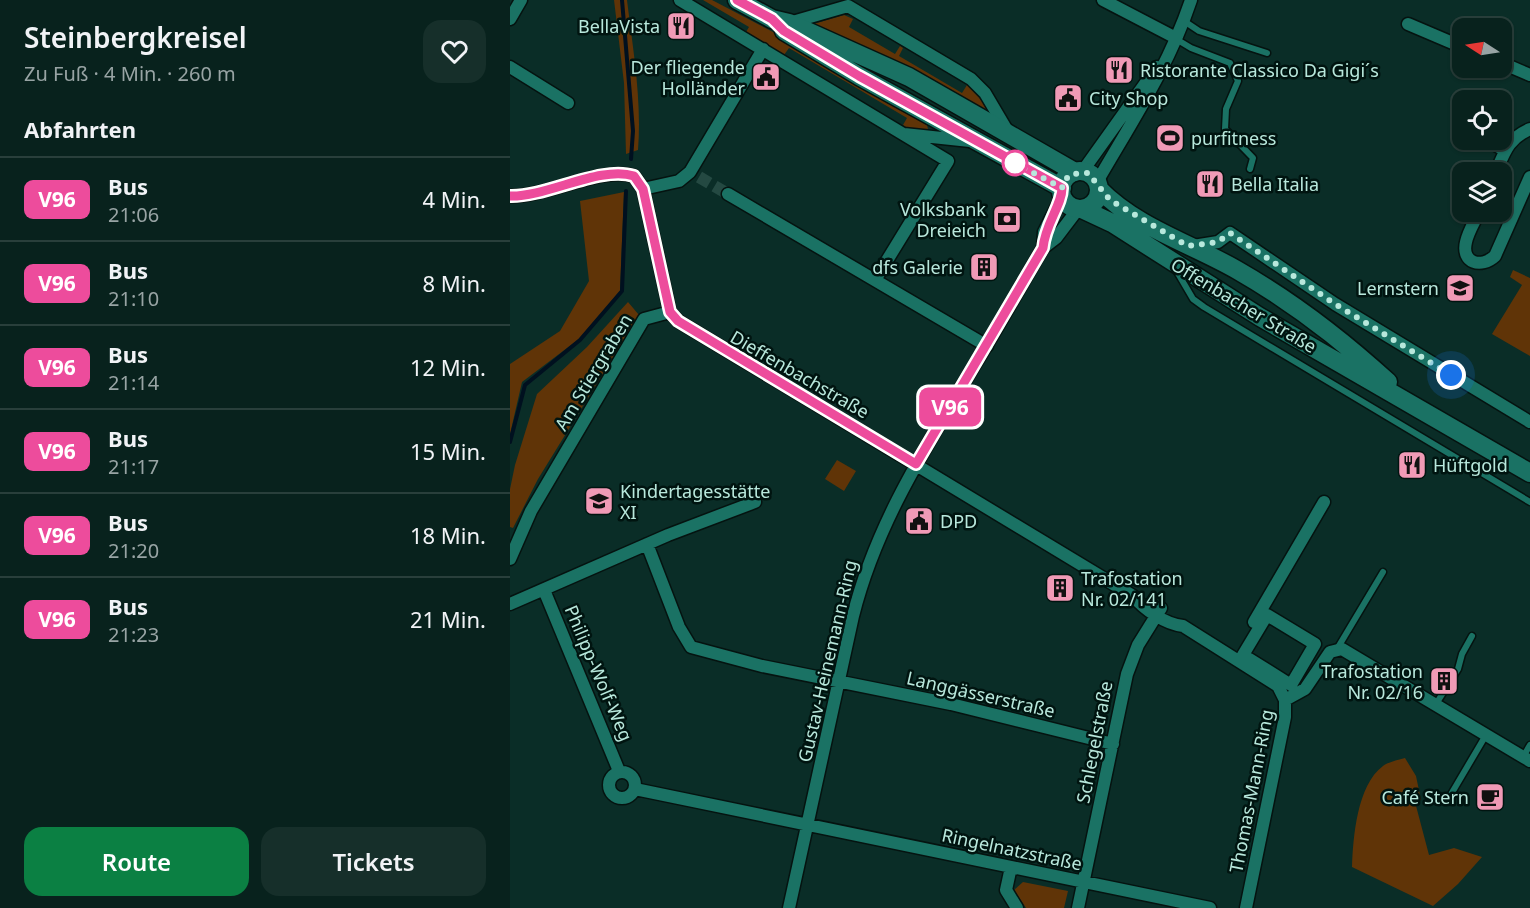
<!DOCTYPE html>
<html lang="de">
<head>
<meta charset="utf-8">
<style>
	body { margin:0; font-family:"Noto Sans",sans-serif; background:#162f2a; color:#f1f3f6; height:100vh; display:flex; flex-direction:column; font-size:22px; white-space:nowrap }
	* { box-sizing:border-box; margin:0 }
	p { font-size:20px; color:#98a4a4 }
	.icon { flex:none; width:33px; height:33px; fill:none; stroke:currentColor; stroke-width:2; stroke-linecap:round; stroke-linejoin:round }
	.map { position:relative; flex:1; overflow:hidden }
	.panel { display:flex; flex-direction:column; background:#08221d; width:510px }
	.panel>* { flex:none }
	.badge { padding:0 12px; border-radius:9px; font-size:21px; line-height:39px }
	.needle { width:39px; rotate:282deg }
	.buttons { position:absolute; left:942px; top:18px; display:grid; gap:12px }
	.buttons a { display:grid; place-items:center; width:60px; height:60px; border-radius:12px; background:#08221d; box-shadow:0 2px 4px #0004,0 0 0 2px #293f3b; font-size:30px }
	.you { position:absolute; width:30px; height:30px; margin:-15px; border:4px solid #fff; border-radius:50%; background:#1a73e8; box-shadow:0 0 0 9px #1a73e833 }
	.map>.badge { position:absolute; translate:-50% -50%; box-shadow:0 0 0 3px #fff }
	h2 { padding:0 24px; font-size:22px; line-height:54px }
	.round { display:grid; place-items:center; flex:none; width:63px; height:63px; border-radius:18px; background:#162f2a }
	.summary { display:flex; align-items:center; justify-content:space-between; height:102px; padding:0 24px }
	h1 { font-size:28px; font-weight:600; line-height:45px }
	.action { display:flex; gap:12px; margin-top:auto; padding:12px 24px }
	.action a { flex:1; height:69px; border-radius:18px; background:#0b8043; color:#fff; font-size:24px; font-weight:600; line-height:69px; text-align:center }
	.action a+a { background:#162f2a; color:#f1f3f6 }
	ul { padding:0; list-style:none }
	li { display:flex; align-items:center; gap:18px; height:84px; padding:0 24px; border-top:2px solid #293f3b }
	li div { flex:1 }
	li b { display:block; font-size:22px }
	li em { font-style:normal }
	li .badge { min-width:66px; font-weight:700; text-align:center }
	main { display:flex; flex:1; min-height:0 }
	.map>svg:first-child { display:block }
</style>
</head>
<body>
<main>
<section class="panel">
<div class="summary"><div><h1>Steinbergkreisel</h1><p>Zu Fuß · 4 Min. · 260 m</p></div><a class="round"><svg class="icon" aria-label="heart" viewBox="0 0 24 24"><path d="M12 20l-8-8c-3-5 5-10 8-4 3-6 11-1 8 4z"/></svg></a></div>
<h2>Abfahrten</h2>
<ul>
<li><span class="badge" style="background:#ed4c9c;color:#fff">V96</span><div><b>Bus</b><p>21:06</p></div><em>4 Min.</em></li>
<li><span class="badge" style="background:#ed4c9c;color:#fff">V96</span><div><b>Bus</b><p>21:10</p></div><em>8 Min.</em></li>
<li><span class="badge" style="background:#ed4c9c;color:#fff">V96</span><div><b>Bus</b><p>21:14</p></div><em>12 Min.</em></li>
<li><span class="badge" style="background:#ed4c9c;color:#fff">V96</span><div><b>Bus</b><p>21:17</p></div><em>15 Min.</em></li>
<li><span class="badge" style="background:#ed4c9c;color:#fff">V96</span><div><b>Bus</b><p>21:20</p></div><em>18 Min.</em></li>
<li><span class="badge" style="background:#ed4c9c;color:#fff">V96</span><div><b>Bus</b><p>21:23</p></div><em>21 Min.</em></li>
</ul>
<div class="action"><a>Route</a><a>Tickets</a></div>
</section>
<div class="map">
<svg width="1020" height="908" viewBox="0 0 1020 908">
	<rect width="100%" height="100%" fill="#0a2d27"/>
	<path fill="#603407" d="M 104,0 L 117,0 C 123,50 132,100 128,150 L 116,154 L 114,83 Z
		M 193,0 L 202,0 L 263,32 L 417,125 L 418,129 L 401,130 L 393,125 L 397,118 L 279,48 L 274,55 L 236,32 L 239,27 Z
		M 334,15 L 343,19 L 339,27 L 385,54 L 390,46 L 393,48 L 389,56 L 452,93 L 457,85 L 473,102 L 478,114 L 300,25 Z
		M 114,192 L 110,291 L 69,339 L 12,382 L 0,434 L 0,364 L 50,331 L 79,281 L 70,201 Z
		M 1003,270 L 1020,278 L 1020,356 L 982,334 L 1012,285 L 1000,277 Z
		M 118,302 L 129,315 L 28,479 L 3,528 L 0,527 L 0,489 L 5,465 L 27,394 L 77,347 Z
		M 327,460 L 346,471 L 334,491 L 315,479 Z
		M 895,758 L 906,776 L 911,800 L 905,802 L 919,855 L 944,848 L 972,857 L 948,884 L 923,906 L 842,867 C 843,838 847,785 873,766 C 878,762 888,760 895,758 Z
		M 513,882 L 558,891 L 554,908 L 516,908 L 504,890 Z"/>
	<g fill="none" stroke-linecap="round" stroke-linejoin="round">
		<path stroke="#00101f" stroke-width="4" d="M 112,0 L 123,131 L 121,159
			M 0,442 L 15,385 L 70,340 L 112,291 L 116,191"/>
		<path stroke="#244942" stroke-width="12" stroke-dasharray="12 6" stroke-linecap="butt" d="M 189,177 L 218,194"/>
		<g stroke="#051310" stroke-width="9">
			<path id="lane" d="M 674,21 L 689,31 L 757,53
				M 666,39 L 681,48 L 720,63 L 728,81 L 716,109 L 715,129 L 743,158 L 740,169
				M 975,143 L 994,153
				M 666,270 L 683,299 L 694,307 L 1020,502
				M 827,649 L 873,572
				M 926,704 L 948,669 L 952,654 L 962,636
				M 1013,757 L 1020,745
				M 940,796 L 976,735"/>
		</g>
		<g stroke="#051310" stroke-width="15">
			<path id="street" d="M 170,0 L 438,161 L 365,280
				M 593,0 L 666,38
				M 0,19 L 11,0
				M 279,23 L 338,6 L 461,79 L 475,93 L 498,132
				M 898,24 L 952,47
				M 992,63 L 1020,75
				M 0,67 L 58,103
				M 394,134 L 460,141
				M 572,172 L 647,67
				M 986,172 C 995,151 998,139 1020,129
				M 587,182 C 621,123 659,66 681,0
				M 133,189 L 169,181 L 180,172 L 253,49
				M 218,194 L 477,346
				M 0,196 C 37,197 91,166 124,176 L 133,189 L 160,312 L 168,321 L 623,596 C 635,610 655,624 673,626 L 768,686 L 775,700 L 775,717 L 736,908
				M 969,212 C 965,221 958,232 956,242 C 951,263 971,269 985,256 L 1020,177
				M 683,246 L 708,242 L 720,233 L 825,304 L 1020,422
				M 533,248 L 534,232 L 552,196
				M 137,544 L 169,627 L 181,647 L 252,666 L 441,704 L 603,744
				M 0,559 L 21,511 L 134,319 L 160,312
				M 34,590 L 109,771
				M 0,604 L 158,535 L 245,502
				M 757,615 L 805,644 L 781,685 L 733,655 Z
				M 744,622 L 814,502
				M 775,700 L 795,689 L 820,652 L 832,649 L 1020,761
				M99 785a13 13 0 1 1 26 0a13 13 0 1 1-26 0Z
				M 125,789 L 700,908
				M 501,867 L 496,890 L 507,908
				M 279,908 L 343,616 C 366,524 416,447 464,366 C 488,327 510,287 533,248 L 546,238 L 568,209
				M 568,908 L 617,674 L 628,645 L 651,608"/>
		</g>
		<g stroke="#051310" stroke-width="21">
			<path id="secondary" d="M 227,0 L 262,19 L 279,23 L 399,77 L 565,172
				M 274,31 L 349,76 L 552,188
				M551 190a19 19 0 1 1 38 0a19 19 0 1 1-38 0Z
				M 589,189 C 627,228 682,244 727,270 C 783,302 831,339 878,382
				M 572,209 L 602,223 L 750,317 L 1020,473"/>
		</g>
		<use href="#lane" stroke="#1a7264" stroke-width="6"/>
		<use href="#street" stroke="#1a7264" stroke-width="12"/>
		<use href="#secondary" stroke="#1a7264" stroke-width="18"/>
	</g>
	<g fill="none" stroke-linecap="round" stroke-linejoin="round">
		<g stroke="#fff" stroke-width="14">
			<path id="line" d="M 0,196 C 37,197 91,165 124,176 L 133,189 L 160,312 L 168,321 L 406,464 L 533,248 C 535,224 552,205 552,188 L 349,76 L 274,31 L 262,19 L 227,0"/>
		</g>
		<use href="#line" stroke="#ed4c9c" stroke-width="9"/>
		<path stroke="#b8e8dc" stroke-width="6" stroke-dasharray="0 10.8" d="M 505,163 L 552,188 L 554,181 L 561,174 L 578,173 L 600,200 L 678,246 L 708,242 L 720,233 L 825,304 L 941,375"/>
	</g>
	<defs>
		<g id="restaurant-square" transform="scale(1.5)"><rect x="-9" y="-9" width="18" height="18" rx="4" fill="#f09ab6" stroke="#001410"/><path d="M-5-6h1v4h1v-4h1v4h1v-4h1v5L-1.5 .5V6h-2V.5L-5-1ZM5-6V6H3V1.5H1.5Q1.5-4 5-6Z" fill="#111"/></g>
		<g id="civic-square" transform="scale(1.5)"><rect x="-9" y="-9" width="18" height="18" rx="4" fill="#f09ab6" stroke="#001410"/><path d="M-.6-6.5H3V-4.5H.6V-3L4-1V1h2V6H-6V1h2V-1L-.6-3ZM-1.2 2.5V6h2.4V2.5Z" fill="#111"/></g>
		<g id="stadium-square" transform="scale(1.5)"><rect x="-9" y="-9" width="18" height="18" rx="4" fill="#f09ab6" stroke="#001410"/><path d="M0-5a6.5 5 0 1 0 0 10a6.5 5 0 1 0 0-10ZM-3.5-1.8h7v3.6h-7Z" fill="#111"/></g>
		<g id="bank-square" transform="scale(1.5)"><rect x="-9" y="-9" width="18" height="18" rx="4" fill="#f09ab6" stroke="#001410"/><path d="M-6-4H6V4H-6ZM0-2.3a2.3 2.3 0 1 0 0 4.6a2.3 2.3 0 1 0 0-4.6Z" fill="#111"/></g>
		<g id="building-square" transform="scale(1.5)"><rect x="-9" y="-9" width="18" height="18" rx="4" fill="#f09ab6" stroke="#001410"/><path d="M-4-6H4V6H1V3H-1V6H-4ZM-2.5-4.3h1.7v1.8h-1.7ZM.8-4.3h1.7v1.8H.8ZM-2.5-1h1.7V.8h-1.7ZM.8-1h1.7V.8H.8Z" fill="#111"/></g>
		<g id="school-square" transform="scale(1.5)"><rect x="-9" y="-9" width="18" height="18" rx="4" fill="#f09ab6" stroke="#001410"/><path d="M0-5L7-2L0 1L-7-2ZM-4 1L0 2.5L4 1V4Q0 6-4 4Z" fill="#111"/></g>
		<g id="cafe-square" transform="scale(1.5)"><rect x="-9" y="-9" width="18" height="18" rx="4" fill="#f09ab6" stroke="#001410"/><path d="M-5.5-4.5H6V0H3Q3 3.5 0 3.5H-2.5Q-5.5 3.5-5.5 0ZM3-3.2v2h1.7v-2ZM-6 4.5H4V6H-6Z" fill="#111"/></g>
	</defs>
	<g fill-rule="evenodd">
		<use href="#restaurant-square" x="171" y="26"/>
		<use href="#restaurant-square" x="609" y="70"/>
		<use href="#civic-square" x="256" y="77"/>
		<use href="#civic-square" x="558" y="98"/>
		<use href="#stadium-square" x="660" y="138"/>
		<use href="#restaurant-square" x="700" y="184"/>
		<use href="#bank-square" x="497" y="219"/>
		<use href="#building-square" x="474" y="267"/>
		<use href="#school-square" x="950" y="288"/>
		<use href="#restaurant-square" x="902" y="465"/>
		<use href="#school-square" x="89" y="501"/>
		<use href="#civic-square" x="409" y="521"/>
		<use href="#building-square" x="550" y="588"/>
		<use href="#building-square" x="934" y="681"/>
		<use href="#cafe-square" x="980" y="797"/>
	</g>
	<circle fill="#fff" stroke="#ed4c9c" stroke-width="3" cx="505" cy="163" r="12"/>
	<g text-anchor="middle" dominant-baseline="central" stroke-width="5" stroke-linejoin="round" paint-order="stroke">
		<g font-size="18" fill="#b8e8dc" stroke="#001410" text-anchor="start">
			<text x="150" y="26" text-anchor="end">BellaVista</text>
			<text x="235" y="67" text-anchor="end">Der fliegende<tspan x="235" dy="21">Holländer</tspan></text>
			<text x="630" y="70">Ristorante Classico Da Gigi´s</text>
			<text x="579" y="98">City Shop</text>
			<text x="681" y="138">purfitness</text>
			<text x="721" y="184">Bella Italia</text>
			<text x="476" y="209" text-anchor="end">Volksbank<tspan x="476" dy="21">Dreieich</tspan></text>
			<text x="453" y="267" text-anchor="end">dfs Galerie</text>
			<text x="929" y="288" text-anchor="end">Lernstern</text>
			<text x="923" y="465">Hüftgold</text>
			<text x="110" y="491">Kindertagesstätte<tspan x="110" dy="21">XI</tspan></text>
			<text x="430" y="521">DPD</text>
			<text x="571" y="578">Trafostation<tspan x="571" dy="21">Nr. 02/141</tspan></text>
			<text x="913" y="671" text-anchor="end">Trafostation<tspan x="913" dy="21">Nr. 02/16</tspan></text>
			<text x="959" y="797" text-anchor="end">Café Stern</text>
		</g>
		<g font-size="18" fill="#b8e8dc" stroke="#001410">
			<text transform="translate(734 305) rotate(31)">Offenbacher Straße</text>
			<text transform="translate(83 372) rotate(-59)">Am Stiergraben</text>
			<text transform="translate(290 374) rotate(30)">Dieffenbachstraße</text>
			<text transform="translate(317 661) rotate(-77)">Gustav-Heinemann-Ring</text>
			<text transform="translate(89 673) rotate(67)">Philipp-Wolf-Weg</text>
			<text transform="translate(471 694) rotate(13)">Langgässerstraße</text>
			<text transform="translate(584 742) rotate(-79)">Schlegelstraße</text>
			<text transform="translate(741 791) rotate(-79)">Thomas-Mann-Ring</text>
			<text transform="translate(502 849) rotate(12)">Ringelnatzstraße</text>
		</g>
	</g>
</svg>
<div class="buttons">
<a><svg class="needle" viewBox="-14 -14 28 28"><path d="M0-13l5 13h-10z" fill="#e53935"/><path d="M0 13l5-13h-10z" fill="#98a4a4"/></svg></a>
<a><svg class="icon" aria-label="locate" viewBox="0 0 24 24"><circle cx="12" cy="12" r="6"/><path d="M12 2v4M12 18v4M2 12h4M18 12h4"/></svg></a>
<a><svg class="icon" aria-label="layers" viewBox="0 0 24 24"><path d="M12 4l9 5-9 5-9-5zM3 14l9 5 9-5"/></svg></a>
</div>
<div class="you" style="left:941px;top:375px"></div>
<b class="badge" style="left:440px;top:407px;background:#ed4c9c;color:#fff">V96</b>
</div>
</main>
</body>
</html>
